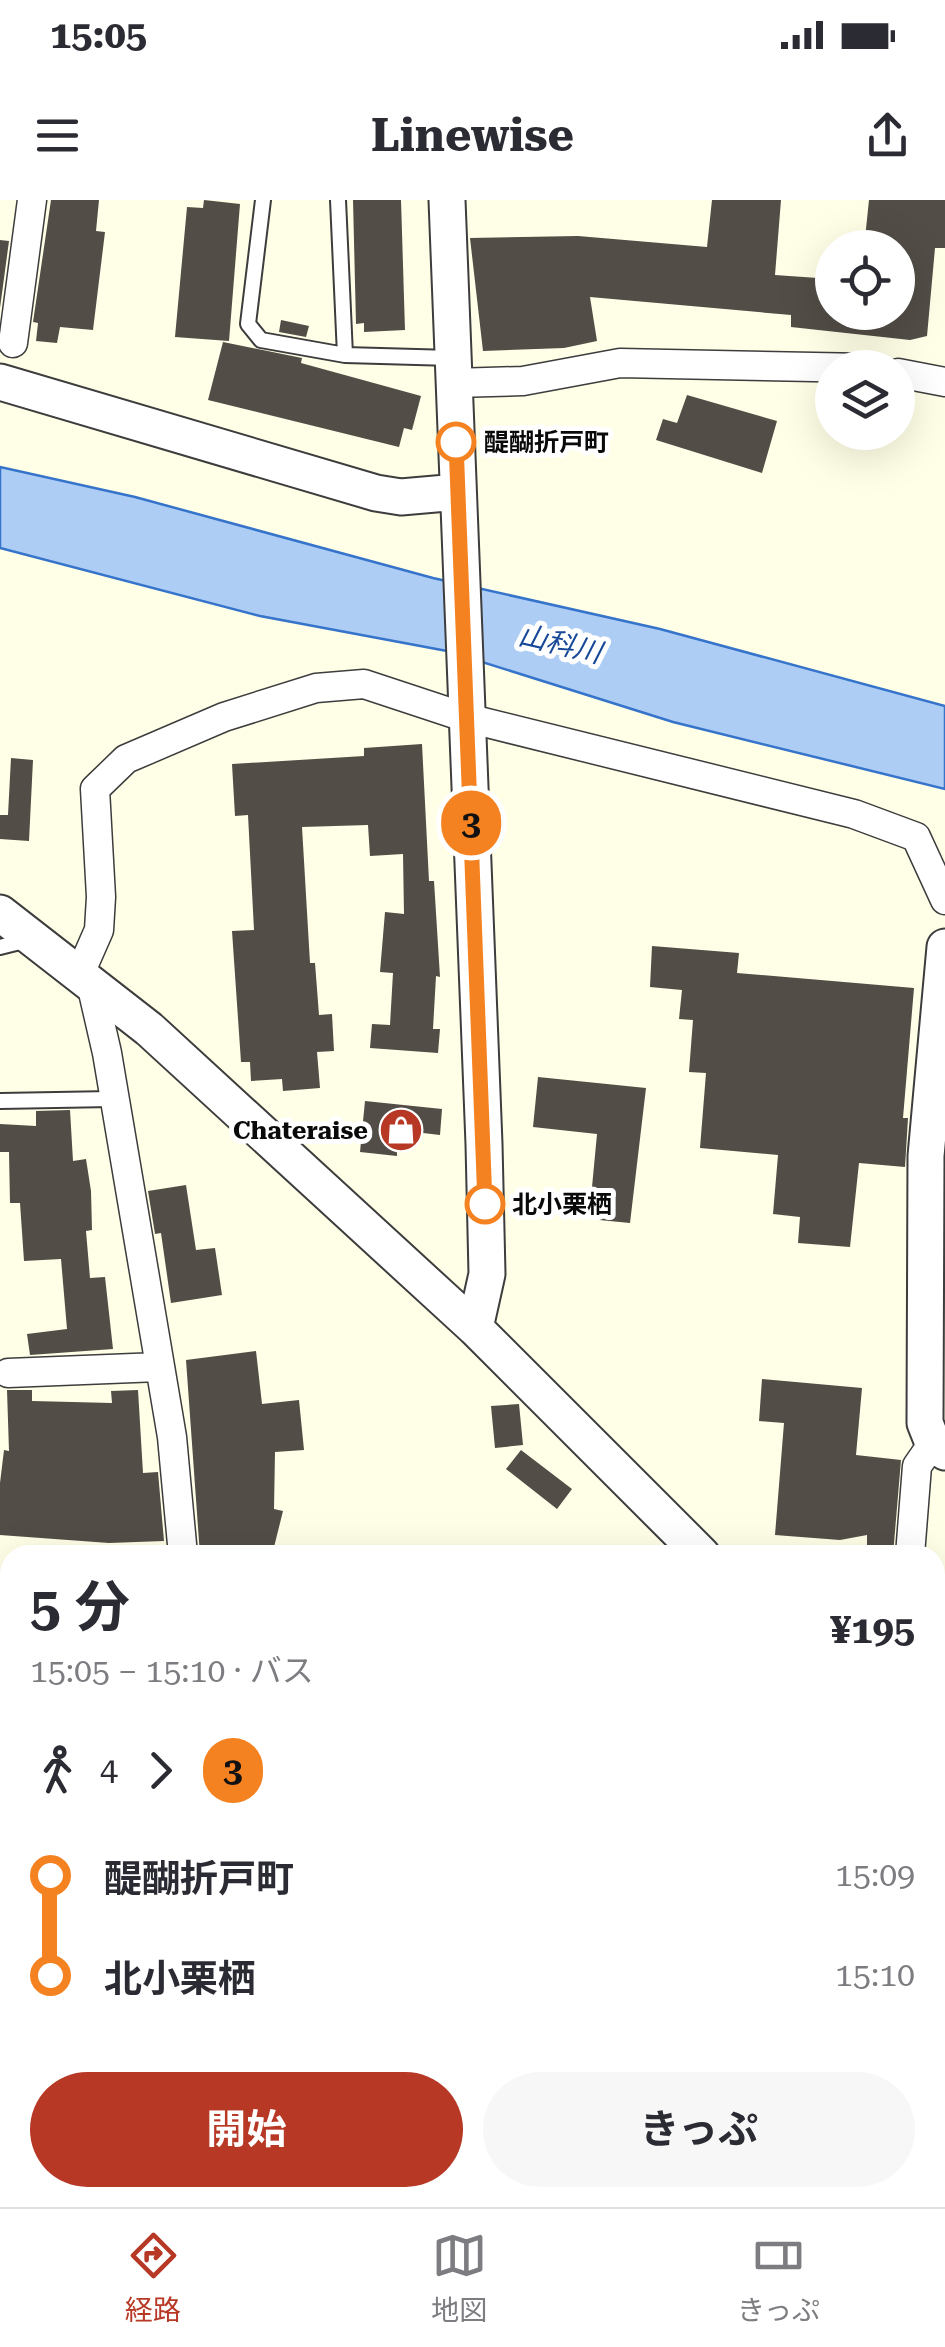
<!DOCTYPE html>
<html lang="ja">
<head>
<meta charset="utf-8">
<style>
	body { margin:0; font-family:"Roboto Serif","Noto Sans JP",serif; background:#f7f7f7; color:#2b2b33; height:100vh; display:flex; flex-direction:column; font-size:38px; white-space:nowrap }
	* { box-sizing:border-box; margin:0 }
	p { font-size:32px; color:#7c7c81 }
	.icon { flex:none; width:55px; height:55px; fill:none; stroke:currentColor; stroke-width:2; stroke-linecap:round; stroke-linejoin:round }
	.map { position:relative; flex:1; overflow:hidden }
	.panel { position:absolute; left:0px; top:1345px; width:945px; height:662px; display:flex; flex-direction:column; background:#fff; border-radius:30px 30px 0 0; box-shadow:0 10px 40px #0002 }
	.panel>* { flex:none }
	.badge { padding:0 20px; border-radius:32px; font-size:35px; line-height:65px }
	.controls { position:absolute; left:815px; top:30px; display:grid; gap:20px }
	.controls a { display:grid; place-items:center; width:100px; height:100px; border-radius:50%; background:#fff; box-shadow:0 10px 40px #0002; font-size:50px }
	.map>.badge { position:absolute; translate:-50% -50%; box-shadow:0 0 0 5px #fff }
	.legs { display:flex; align-items:center; gap:15px; height:110px; padding:0 30px; font-size:32px }
	.legs p { margin-inline-start:auto }
	.overview { display:flex; align-items:center; justify-content:space-between; height:170px; padding:0 30px }
	h1 { font-size:55px; font-weight:700; line-height:75px }
	.primary-button { display:flex; gap:20px; margin-top:auto; padding:20px 30px }
	.primary-button a { flex:1; height:115px; border-radius:60px; background:#b63825; color:#fff; font-size:40px; font-weight:700; line-height:115px; text-align:center }
	.primary-button a+a { background:#f7f7f7; color:#2b2b33 }
	ul { padding:0 30px; list-style:none }
	li { display:flex; align-items:center; gap:35px; height:100px; font-size:38px }
	li i { display:grid; place-items:center; width:15px; height:100%; margin:0 12px; background:currentColor }
	li i::after { content:''; width:25px; height:25px; margin:-12px; border:8px solid; border-radius:50%; background:#fff }
	li p { margin-inline-start:auto }
	li:first-child i { background:linear-gradient(#0000 50%,currentColor 0) }
	li:last-child i { background:linear-gradient(currentColor 50%,#0000 0) }
	.status { display:flex; justify-content:space-between; align-items:center; height:70px; padding:0 50px; background:#fff; direction:ltr }
	.status svg { height:28px; fill:currentColor }
	header { display:flex; justify-content:space-between; align-items:center; height:130px; padding:0 30px; background:#fff; font-size:45px; font-weight:700 }
	.menu { display:flex; justify-content:space-around; align-items:center; height:140px; border-top:2px solid #e1e1e2; background:#fff; font-size:28px; color:#7c7c81 }
	.menu a { display:grid; justify-items:center; gap:5px }
	.menu .on { color:#b63825 }
	.map>svg:first-child { display:block }
</style>
</head>
<body>
<div class="status"><b>15:05</b><svg viewBox="0 0 49 12"><path d="M0 12V9h3v3zM5 12V6h3v6zM10 12V3h3v9zM15 12V0h3v12zM26 1h20v11H26zM47 4h2v5h-2z"/></svg></div>
<header><svg class="icon" aria-label="menu" viewBox="0 0 24 24"><path d="M4 6h16M4 12h16M4 18h16"/></svg>Linewise<svg class="icon" aria-label="share" viewBox="0 0 24 24"><path d="M12 15V3M7 8l5-5 5 5M5 13v7h14v-7"/></svg></header>
<div class="map">
<svg width="945" height="2007" viewBox="0 0 945 2007">
	<rect width="100%" height="100%" fill="#fffee6"/>
	<path fill="#a5d792" d="M 0,1462 L 10,1466 L 10,1740 L 0,1746 Z
		M 10,1948 L 10,1998 L 216,1998 L 227,2007 L 0,2007 L 0,1960 Z"/>
	<path fill="#adcdf5" stroke="#3574ca" stroke-width="2.5" d="M 0,267 L 135,297 L 433,378 L 660,429 L 945,506 L 945,589 L 673,522 L 447,451 L 260,416 L 0,348 Z"/>
	<path fill="#524d46" d="M 51,0 L 99,0 L 96,31 L 105,32 L 93,130 L 60,127 L 57,143 L 36,141 L 38,123 L 33,122 Z
		M 204,0 L 240,4 L 229,141 L 175,137 L 187,7 L 203,8 Z
		M 353,0 L 401,0 L 405,130 L 364,132 L 364,123 L 356,124 Z
		M 712,0 L 781,0 L 775,75 L 832,79 L 832,112 L 898,112 L 898,48 L 864,48 L 869,0 L 945,0 L 945,48 L 935,48 L 927,136 L 910,140 L 791,127 L 791,115 L 590,97 L 597,141 L 564,148 L 483,151 L 470,38 L 578,36 L 707,47 Z
		M 0,40 L 9,41 L 0,108 Z
		M 281,120 L 309,126 L 306,137 L 279,132 Z
		M 223,142 L 302,158 L 301,163 L 421,196 L 412,230 L 404,228 L 399,247 L 208,200 Z
		M 687,195 L 777,221 L 762,273 L 656,240 L 663,219 L 677,223 Z
		M 422,544 L 429,681 L 434,681 L 440,777 L 436,776 L 433,829 L 440,829 L 438,853 L 370,848 L 372,824 L 390,825 L 393,773 L 380,772 L 385,712 L 404,714 L 403,654 L 370,656 L 368,625 L 302,627 L 310,763 L 315,763 L 319,815 L 332,814 L 334,851 L 317,852 L 320,888 L 283,891 L 282,879 L 251,881 L 250,862 L 241,862 L 232,731 L 254,730 L 248,615 L 235,616 L 232,564 L 364,556 L 364,548 Z
		M 11,558 L 33,560 L 29,641 L 0,639 L 0,615 L 8,615 Z
		M 652,746 L 739,753 L 737,773 L 914,788 L 903,918 L 908,918 L 905,967 L 859,963 L 850,1047 L 798,1043 L 800,1017 L 773,1014 L 778,955 L 700,948 L 706,873 L 689,872 L 693,820 L 679,819 L 682,790 L 650,787 Z
		M 538,877 L 646,888 L 630,1023 L 589,1019 L 597,934 L 533,927 Z
		M 365,901 L 442,909 L 440,935 L 406,931 L 404,950 L 397,949 L 397,956 L 360,952 Z
		M 70,910 L 73,961 L 86,959 L 91,991 L 92,1030 L 86,1031 L 90,1078 L 105,1077 L 113,1149 L 30,1155 L 27,1134 L 67,1129 L 61,1059 L 24,1061 L 20,1003 L 10,1003 L 9,952 L 0,952 L 0,924 L 36,926 L 36,911 Z
		M 186,985 L 196,1050 L 215,1048 L 222,1095 L 171,1103 L 161,1033 L 155,1034 L 148,991 Z
		M 256,1151 L 262,1204 L 299,1200 L 304,1250 L 275,1252 L 274,1309 L 283,1311 L 272,1355 L 200,1355 L 186,1160 Z
		M 762,1179 L 862,1188 L 856,1255 L 901,1260 L 893,1355 L 867,1355 L 867,1335 L 840,1340 L 775,1335 L 784,1223 L 759,1221 Z
		M 7,1190 L 32,1190 L 32,1201 L 112,1203 L 111,1191 L 138,1190 L 143,1273 L 158,1272 L 164,1341 L 109,1343 L 0,1335 L 0,1283 L 4,1250 L 9,1251 Z
		M 519,1204 L 523,1245 L 495,1248 L 491,1206 Z
		M 521,1250 L 572,1289 L 557,1309 L 506,1269 Z"/>
	<g fill="none" stroke-linecap="round" stroke-linejoin="round">
		<g stroke="#3d3d3d" stroke-width="18">
			<path id="service" d="M 263,0 L 248,124 L 261,140 L 345,155 L 452,158
				M 338,0 L 345,155
				M 0,747 L 28,740
				M 0,901 L 112,899"/>
		</g>
		<g stroke="#3d3d3d" stroke-width="31">
			<path id="minor" d="M 13,143 L 32,0
				M 898,173 L 945,182
				M 454,183 L 523,181 L 620,163 L 866,168
				M 81,771 L 99,730 L 101,697 L 95,589 L 126,559 L 224,517 L 316,488 L 364,484 L 467,518 L 854,614 L 916,637 L 945,700
				M 90,779 L 107,853 L 172,1237 L 183,1355
				M 8,1173 L 159,1167
				M 910,1355 L 917,1266 L 933,1243"/>
		</g>
		<g stroke="#3d3d3d" stroke-width="39">
			<path id="tertiary" d="M 447,0 L 484,944 L 487,1074 L 475,1128
				M 0,182 L 376,293 L 401,297 L 458,292
				M 0,713 L 149,829 L 475,1128 L 702,1355
				M 945,747 L 926,956 L 925,1223 L 933,1243 L 945,1252
				M 935,1475 L 945,1482"/>
		</g>
		<use href="#service" stroke="#fff" stroke-width="14"/>
		<use href="#minor" stroke="#fff" stroke-width="28"/>
		<use href="#tertiary" stroke="#fff" stroke-width="35"/>
	</g>
	<g fill="none" stroke-linecap="round" stroke-linejoin="round">
		<g stroke="#fff" stroke-width="22">
			<path id="line-1" d="M 456,242 L 485,1004"/>
		</g>
		<use href="#line-1" stroke="#f58220" stroke-width="15"/>
	</g>
	<defs>
		<g id="shop-disc" transform="scale(2.25)"><circle r="9.5" fill="#b63825" stroke="#fff"/><path d="M-5-2.5h2.3a2.7 3.5 0 0 1 5.4 0H5L5.5 6h-11ZM-1.5-2.5h3a1.5 2.3 0 0 0-3 0Z" fill="#fff"/></g>
	</defs>
	<g fill-rule="evenodd">
		<use href="#shop-disc" x="401" y="930"/>
	</g>
	<g fill="#fff" stroke="#f58220" stroke-width="5">
		<circle cx="456" cy="242" r="18"/>
		<circle cx="485" cy="1004" r="18"/>
	</g>
	<g text-anchor="middle" dominant-baseline="central" stroke-width="10" stroke-linejoin="round" paint-order="stroke">
		<g font-size="25" font-weight="bold" fill="#0a0a0a" stroke="#fff" text-anchor="start">
			<text x="484" y="242">醍醐折戸町</text>
			<text x="512" y="1004">北小栗栖</text>
		</g>
		<g font-size="25" font-weight="bold" fill="#0a0a0a" stroke="#fff" text-anchor="end">
			<text x="368" y="930">Chateraise</text>
		</g>
		<g font-size="28" font-style="italic" fill="#174898" stroke="#fff">
			<text transform="translate(560 444) rotate(13)">山科川</text>
		</g>
	</g>
</svg>
<div class="controls">
<a><svg class="icon" aria-label="locate" viewBox="0 0 24 24"><circle cx="12" cy="12" r="6"/><path d="M12 2v4M12 18v4M2 12h4M18 12h4"/></svg></a>
<a><svg class="icon" aria-label="layers" viewBox="0 0 24 24"><path d="M12 4l9 5-9 5-9-5zM3 14l9 5 9-5"/></svg></a>
</div>
<b class="badge" style="left:471px;top:623px;background:#f58220;color:#111">3</b>
<section class="panel">
<div class="overview"><div><h1>5 分</h1><p>15:05 – 15:10 · バス</p></div><b>¥195</b></div>
<div class="legs"><svg class="icon" aria-label="walk" viewBox="0 0 24 24"><circle cx="13" cy="4" r="2"/><path d="M13 8l-2 6 4 7M11 14l-3 7M7 12l3-4h3l4 4"/></svg>4<svg class="icon" aria-label="forward" viewBox="0 0 24 24"><path d="M9 5l7 7-7 7"/></svg><b class="badge" style="background:#f58220;color:#111">3</b></div>
<ul>
<li><i style="color:#f58220"></i><b>醍醐折戸町</b><p>15:09</p></li>
<li><i style="color:#f58220"></i><b>北小栗栖</b><p>15:10</p></li>
</ul>
<div class="primary-button"><a>開始</a><a>きっぷ</a></div>
</section>
</div>
<nav class="menu">
<a class="on"><svg class="icon" aria-label="directions" viewBox="0 0 24 24"><path d="M12 3l9 9-9 9-9-9zM9 14v-3h6M13 9l2 2-2 2"/></svg>経路</a>
<a><svg class="icon" aria-label="map" viewBox="0 0 24 24"><path d="M3 6l6-2 6 2 6-2v14l-6 2-6-2-6 2zM9 4v14M15 6v14"/></svg>地図</a>
<a><svg class="icon" aria-label="tickets" viewBox="0 0 24 24"><path d="M3 7h18v10H3zM15 7v10"/></svg>きっぷ</a>
</nav>
</body>
</html>
